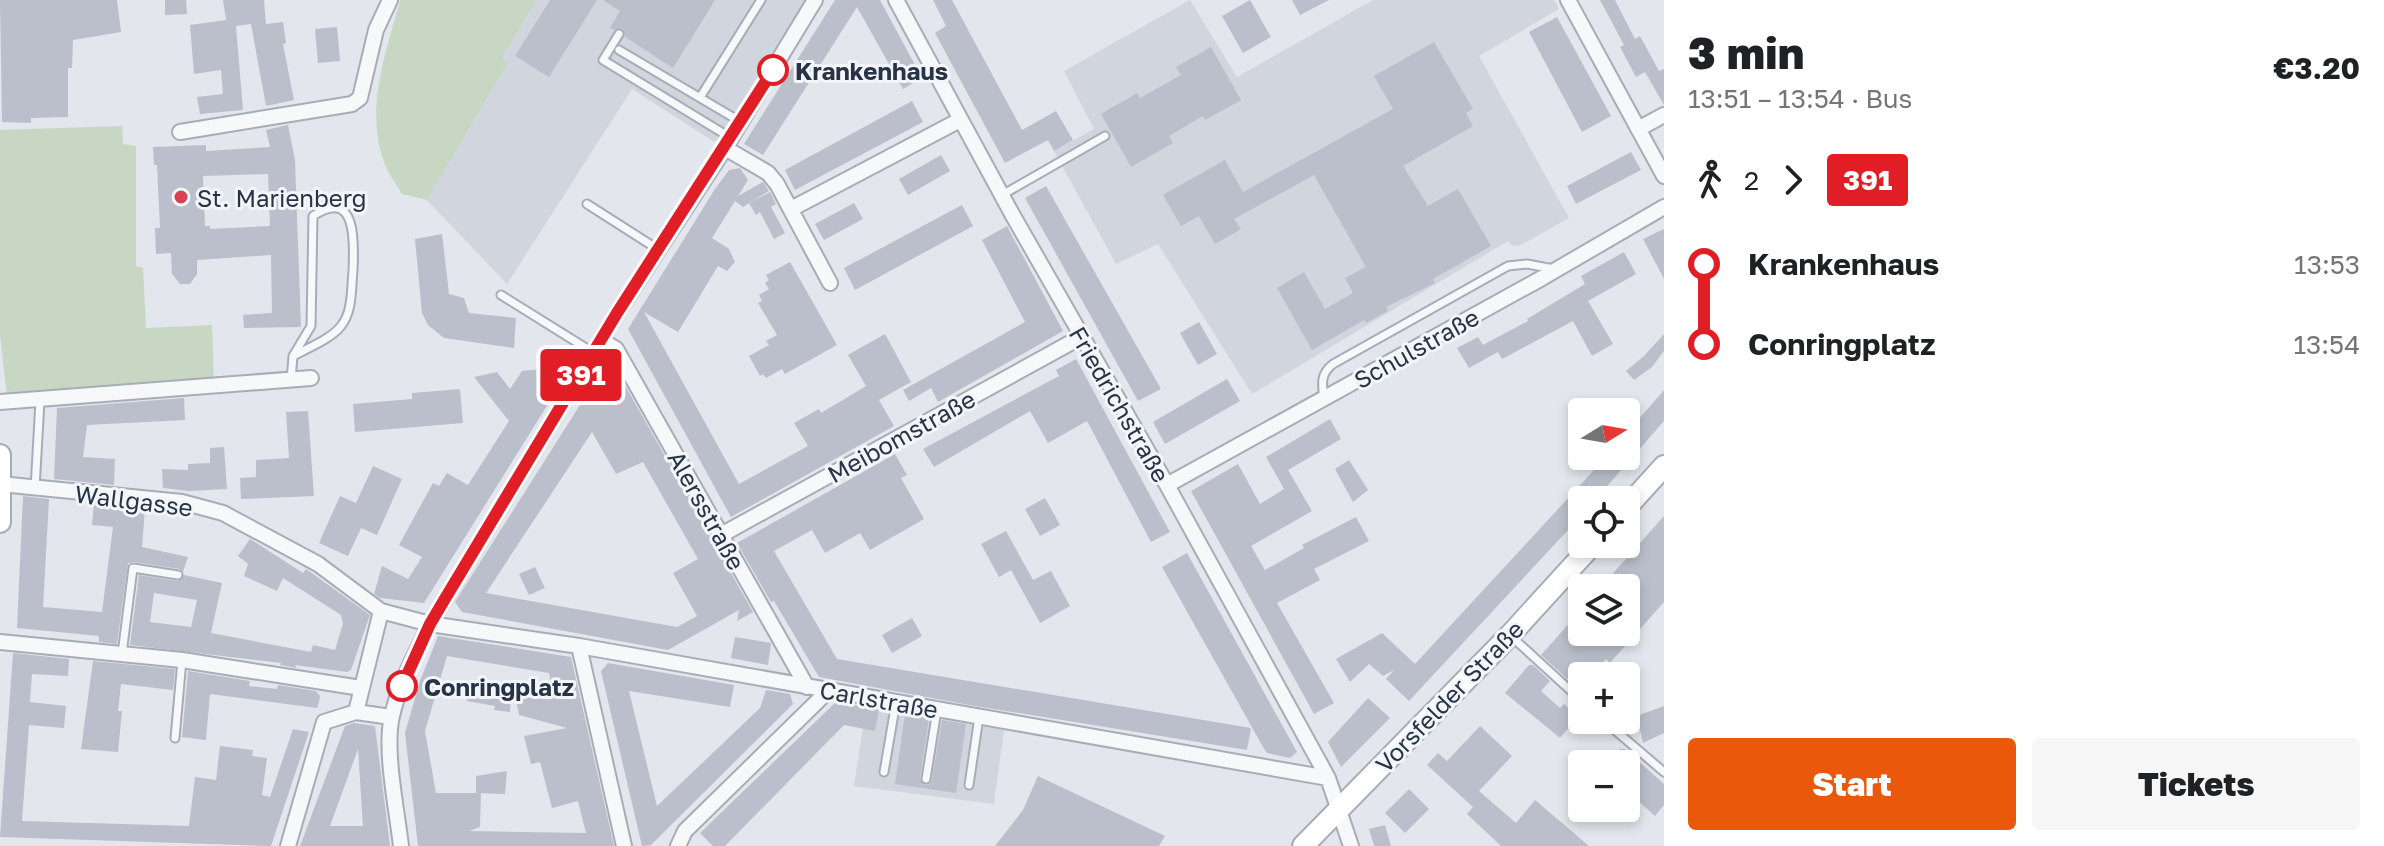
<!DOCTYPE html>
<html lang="en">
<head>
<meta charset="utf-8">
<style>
	body { margin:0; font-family:"Golos Text",sans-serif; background:#f6f6f6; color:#202124; height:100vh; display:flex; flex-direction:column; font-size:30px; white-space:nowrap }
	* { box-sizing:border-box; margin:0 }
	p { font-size:26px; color:#757577 }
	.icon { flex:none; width:44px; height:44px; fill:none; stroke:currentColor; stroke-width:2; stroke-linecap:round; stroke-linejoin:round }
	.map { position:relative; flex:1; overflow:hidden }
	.sheet { display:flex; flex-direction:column; background:#fff; width:720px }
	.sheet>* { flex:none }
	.badge { padding:0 16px; border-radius:6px; font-size:28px; line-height:52px }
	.needle { width:52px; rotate:79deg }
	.fabs { position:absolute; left:1568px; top:398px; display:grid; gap:16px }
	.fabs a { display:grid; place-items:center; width:72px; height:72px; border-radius:8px; background:#fff; box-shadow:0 4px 12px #0003; font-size:40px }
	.map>.badge { position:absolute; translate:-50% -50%; box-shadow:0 0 0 4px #fff }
	.legs { display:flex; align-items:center; gap:12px; height:88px; padding:0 24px; font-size:26px }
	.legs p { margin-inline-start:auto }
	.head { display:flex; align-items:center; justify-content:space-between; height:136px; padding:0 24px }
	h1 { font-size:44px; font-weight:800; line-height:60px }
	.cta { display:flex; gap:16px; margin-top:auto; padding:16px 24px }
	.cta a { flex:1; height:92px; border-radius:8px; background:#ea580c; color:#fff; font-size:32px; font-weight:800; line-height:92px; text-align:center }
	.cta a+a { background:#f6f6f6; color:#202124 }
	ul { padding:0 24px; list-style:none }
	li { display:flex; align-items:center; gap:28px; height:80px; font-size:30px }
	li i { display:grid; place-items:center; width:12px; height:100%; margin:0 10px; background:currentColor }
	li i::after { content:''; width:20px; height:20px; margin:-10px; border:6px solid; border-radius:50%; background:#fff }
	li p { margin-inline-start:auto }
	li:first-child i { background:linear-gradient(#0000 50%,currentColor 0) }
	li:last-child i { background:linear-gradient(currentColor 50%,#0000 0) }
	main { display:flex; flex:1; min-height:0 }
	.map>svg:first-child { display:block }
</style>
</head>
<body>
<main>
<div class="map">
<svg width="1664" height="846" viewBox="0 0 1664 846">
	<rect width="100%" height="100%" fill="#e3e6ec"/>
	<path fill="#d1d5de" d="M 537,0 L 809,0 L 722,140 L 713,141 L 632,89 L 507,284 L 427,200 L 508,63 L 502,58 Z
		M 1190,0 L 1237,77 L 1373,0 L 1554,0 L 1559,9 L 1479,56 L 1569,218 L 1519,246 L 1511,245 L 1508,241 L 1252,394 L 1158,244 L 1116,264 L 1054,151 L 1094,129 L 1064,71 Z
		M 866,707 L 1004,730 L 994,804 L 854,786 Z"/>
	<path fill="#c8d7c3" d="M 400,0 L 537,0 L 502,58 L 508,63 L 427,200 L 402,194 C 397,185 390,176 386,167 C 363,111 386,54 400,0 Z
		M 122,126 L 123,144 L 136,146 L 136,266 L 143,268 L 146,328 L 212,325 L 214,383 L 7,397 L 0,335 L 0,130 Z"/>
	<path fill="#babfcb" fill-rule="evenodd" d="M 0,0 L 117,0 L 121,32 L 73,40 L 72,68 L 68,68 L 68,117 L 31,118 L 31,123 L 2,122 Z
		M 165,0 L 186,0 L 187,14 L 165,15 Z
		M 223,0 L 264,0 L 266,24 L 283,22 L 286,43 L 283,44 L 294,100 L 266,106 L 251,24 L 236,26 L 243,110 L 200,114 L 197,97 L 223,94 L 221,70 L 194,74 L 190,25 L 226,20 Z
		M 550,0 L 597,0 L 549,77 L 515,56 Z
		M 603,0 L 715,0 L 673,68 L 625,37 L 623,29 L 614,30 L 610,28 L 620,11 Z
		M 835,0 L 880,0 L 922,78 L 903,89 L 857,7 L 763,155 L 744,144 Z
		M 933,0 L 952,0 L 1022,130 L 1056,111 L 1073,140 L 1054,151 L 1048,140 L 1005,163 L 935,33 L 946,26 Z
		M 1250,0 L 1271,37 L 1243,53 L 1222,16 Z
		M 1292,0 L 1329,0 L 1300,15 Z
		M 1600,0 L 1615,0 L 1635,39 L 1640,36 L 1659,71 L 1664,69 L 1664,105 L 1645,72 L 1636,77 L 1620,47 L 1624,45 Z
		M 1557,17 L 1611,116 L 1582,132 L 1529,32 Z
		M 337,27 L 340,61 L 318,63 L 315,29 Z
		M 1434,42 L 1473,109 L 1466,113 L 1473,126 L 1403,166 L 1428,206 L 1458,189 L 1491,246 L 1433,279 L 1435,283 L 1386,307 L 1388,311 L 1366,323 L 1364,320 L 1312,350 L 1277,288 L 1304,272 L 1325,309 L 1353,293 L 1345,278 L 1366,267 L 1314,175 L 1234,219 L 1241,229 L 1215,244 L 1199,216 L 1181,226 L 1163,195 L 1225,160 L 1243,192 L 1393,109 L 1374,76 Z
		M 1211,47 L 1241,100 L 1205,120 L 1203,116 L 1169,136 L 1173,143 L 1131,167 L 1101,114 L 1137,93 L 1140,98 L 1181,75 L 1176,67 Z
		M 912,101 L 923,122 L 795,190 L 785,170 Z
		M 288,125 L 295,160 L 301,327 L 244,328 L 243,315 L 272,313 L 271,255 L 197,260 L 197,274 L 190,284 L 180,284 L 172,274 L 171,253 L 156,254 L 155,228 L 160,228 L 157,165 L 154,165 L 153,147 L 206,145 L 206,151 L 270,147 L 266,130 ZM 268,174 L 270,226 L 210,229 L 210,226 L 205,226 L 203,176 Z
		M 1631,152 L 1641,170 L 1576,204 L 1567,186 Z
		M 941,155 L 950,171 L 908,195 L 899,179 Z
		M 740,168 L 748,180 L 738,196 L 763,182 L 769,191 L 743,207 L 735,201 L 712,238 L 729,249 L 735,262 L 727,271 L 718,266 L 678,332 L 644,312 L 739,484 L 808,446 L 794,423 L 819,409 L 821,413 L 866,386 L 848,355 L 885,334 L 911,382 L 879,400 L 894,426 L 731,517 L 628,329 L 715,189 L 729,170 Z
		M 1046,186 L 1161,389 L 1138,401 L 1025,198 Z
		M 770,192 L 776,204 L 771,207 L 785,233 L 774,239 L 760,212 L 756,215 L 749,203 Z
		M 854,203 L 863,219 L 824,240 L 815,224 Z
		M 962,205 L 973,226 L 855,290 L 844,268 Z
		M 1007,226 L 1063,331 L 938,402 L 931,388 L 909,401 L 903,390 L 1025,322 L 982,240 Z
		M 1664,229 L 1664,279 L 1643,239 Z
		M 442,234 L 449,294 L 464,298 L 469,313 L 516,318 L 514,348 L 444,338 L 428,325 L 422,313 L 415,239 Z
		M 1624,252 L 1636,274 L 1588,301 L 1613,344 L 1592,356 L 1573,321 L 1502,359 L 1498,352 L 1469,368 L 1457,348 L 1478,337 L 1483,345 L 1528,321 L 1527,319 L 1585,284 L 1581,276 Z
		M 790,262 L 837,345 L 785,374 L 782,369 L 766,378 L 763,374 L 760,376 L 749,356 L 769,345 L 766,341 L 777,335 L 758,303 L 762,301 L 759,295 L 769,289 L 765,283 L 769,280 L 766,275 Z
		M 1199,322 L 1217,354 L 1198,365 L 1180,333 Z
		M 1664,334 L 1664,351 L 1652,367 L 1634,380 L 1626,371 L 1644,356 Z
		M 1076,359 L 1170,532 L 1151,542 L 1087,421 L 1048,443 L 1030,411 L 934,467 L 923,449 L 1059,376 L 1056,370 Z
		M 606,364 L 613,364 L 753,612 L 737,621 L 739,610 L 668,650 L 462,612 L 455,602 ZM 592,432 L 616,474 L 643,462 L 698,559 L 673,573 L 697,616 L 677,627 L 486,593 Z
		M 559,367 L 568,372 L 424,603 L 380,598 L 374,594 L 382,566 L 408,579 L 422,557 L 399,545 L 433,483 L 439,486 L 447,473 L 468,485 L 509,421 L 474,377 L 497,372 L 510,389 L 522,371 Z
		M 1227,379 L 1240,401 L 1165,444 L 1153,422 Z
		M 460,389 L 463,423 L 355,432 L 353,404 L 412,399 L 412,393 Z
		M 1664,390 L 1664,421 L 1595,500 L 1582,500 L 1582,515 L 1409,701 L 1386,679 L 1394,670 L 1383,676 L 1369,664 L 1350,682 L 1336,659 L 1382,633 L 1415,664 L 1607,456 L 1626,456 L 1626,434 Z
		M 184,398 L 185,420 L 87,425 L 83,457 L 115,459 L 114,485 L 54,479 L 57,408 Z
		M 308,411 L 314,496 L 241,499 L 240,478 L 256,477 L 256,460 L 289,458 L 286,412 Z
		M 1330,419 L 1341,439 L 1288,470 L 1312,511 L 1251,546 L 1265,570 L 1304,548 L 1302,545 L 1356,517 L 1369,541 L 1314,569 L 1320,580 L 1277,603 L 1334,703 L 1314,714 L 1191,491 L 1238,464 L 1260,504 L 1284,489 L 1266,457 Z
		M 224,447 L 227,489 L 189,491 L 163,488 L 162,469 L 188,470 L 188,464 L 210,463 L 210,448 Z
		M 895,454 L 907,475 L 901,478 L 924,519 L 870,550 L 860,533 L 825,553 L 812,530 L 774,551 L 837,659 L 1251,728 L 1247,750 L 969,705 L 819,677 L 774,601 L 771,602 L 737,543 Z
		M 1349,460 L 1368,490 L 1353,502 L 1335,469 Z
		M 373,466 L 402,479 L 377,535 L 361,528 L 348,556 L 319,543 L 340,496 L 356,503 Z
		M 23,496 L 49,499 L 43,607 L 102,612 L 113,527 L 92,525 L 94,503 L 145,508 L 142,547 L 188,557 L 183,572 L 179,569 L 134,562 L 128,563 L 117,644 L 99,642 L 99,636 L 17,628 Z
		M 1045,498 L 1060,525 L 1040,536 L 1025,509 Z
		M 1664,516 L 1664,602 L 1610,663 L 1606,659 L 1591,676 L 1582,676 L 1582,692 L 1541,655 L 1582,609 L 1582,632 L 1626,632 L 1626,588 L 1600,588 Z
		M 1006,531 L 1033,580 L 1051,571 L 1070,606 L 1040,623 L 1011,570 L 999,577 L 981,544 Z
		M 250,539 L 303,573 L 306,569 L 309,571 L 370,615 L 351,670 L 347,672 L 295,665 L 297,668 L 280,665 L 281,663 L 130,645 L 139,575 L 178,581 L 184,575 L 222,583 L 211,633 L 311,652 L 313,645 L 335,650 L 343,624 L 341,615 L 283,578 L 277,591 L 244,576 L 248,564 L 238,556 ZM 154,593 L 197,600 L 191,627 L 150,622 Z
		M 1187,553 L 1297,752 L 1290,758 L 1267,753 L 1263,747 L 1162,567 Z
		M 535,567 L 545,588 L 529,595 L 519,574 Z
		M 912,618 L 922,636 L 892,653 L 882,635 Z
		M 438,636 L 571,657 L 614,846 L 418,846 L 405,733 L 420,681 ZM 447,656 L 549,673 L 554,694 L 531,698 L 515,695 L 519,715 L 567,728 L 524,736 L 531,764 L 540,762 L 552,808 L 578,801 L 586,833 L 469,831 L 480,827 L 481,793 L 436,793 L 425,731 Z
		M 735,637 L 771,643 L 768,665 L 731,658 Z
		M 13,653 L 69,659 L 68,676 L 32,674 L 30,702 L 66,706 L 64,728 L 29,725 L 22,821 L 189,826 L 195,777 L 216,780 L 220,746 L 253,750 L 252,756 L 267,758 L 262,795 L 270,797 L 293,729 L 309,732 L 271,846 L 0,837 Z
		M 93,661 L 175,669 L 173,690 L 121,684 L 118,711 L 122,711 L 118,752 L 81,749 Z
		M 608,663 L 734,685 L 730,707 L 629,691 L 657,806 L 760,708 L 766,690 L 790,694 L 793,704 L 651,845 L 642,846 L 601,671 Z
		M 1529,665 L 1533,665 L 1550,681 L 1541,691 L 1560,708 L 1564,704 L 1578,717 L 1560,738 L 1505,693 Z
		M 188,671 L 250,681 L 249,686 L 277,689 L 278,685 L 316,691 L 320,696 L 319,702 L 317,708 L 210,694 L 206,740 L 182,737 Z
		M 469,687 L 511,695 L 510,712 L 494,710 L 495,706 L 467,701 Z
		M 1368,698 L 1390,718 L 1341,767 L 1328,742 Z
		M 836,702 L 879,709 L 875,731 L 844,725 L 725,846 L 713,846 L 700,833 Z
		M 1664,706 L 1664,733 L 1643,743 L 1637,716 Z
		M 905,714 L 929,718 L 920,778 L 924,785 L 929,785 L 932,780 L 942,720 L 966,724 L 956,793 L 895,784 Z
		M 354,723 L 375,726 L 390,846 L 300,846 L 345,726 ZM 358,749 L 363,826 L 330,826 Z
		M 1480,726 L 1512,756 L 1479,791 L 1516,823 L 1535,800 L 1589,846 L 1501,846 L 1467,814 L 1473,807 L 1427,765 L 1438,753 L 1447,761 Z
		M 1620,749 L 1625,749 L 1664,784 L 1664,805 L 1655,816 L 1626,790 L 1626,764 L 1608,764 Z
		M 507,771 L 505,794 L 476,793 L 476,776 Z
		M 1038,776 L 1165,836 L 1159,846 L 995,846 L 1023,810 Z
		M 1409,789 L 1429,809 L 1405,833 L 1385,813 Z
		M 1385,825 L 1391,846 L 1374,846 L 1369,829 Z"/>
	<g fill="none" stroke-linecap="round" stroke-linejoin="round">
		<g stroke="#a7adb7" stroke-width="11">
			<path id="lane" d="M 619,34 L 603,60 L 731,138
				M 619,50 L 741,122
				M 701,96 L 761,0
				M 1002,195 L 1105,136
				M 587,204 L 659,250
				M 501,295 L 594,353
				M 291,380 L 293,356 C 308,348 331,339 341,326 C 353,311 351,289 353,271 C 354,245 358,186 313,216 L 311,326 L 293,356
				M 1324,399 C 1322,384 1320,374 1333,364 L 1508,266 L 1527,264 L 1554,269
				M 35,489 L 40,401
				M 1513,638 L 1582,701
				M 122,654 L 133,568 L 178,575
				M 1603,720 L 1664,772
				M 175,738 L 182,660
				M 884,772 L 896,702
				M 926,779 L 937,710
				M 969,785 L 979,717"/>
		</g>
		<g stroke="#a7adb7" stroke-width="18">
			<path id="street" d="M 896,0 L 1012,214 L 1167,485 L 1328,778 L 1351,846
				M 1568,0 L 1664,176
				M 1638,129 L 1664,115
				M 180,132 L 352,104 L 360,98 L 376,30 L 390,0
				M 725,148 L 768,173 L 777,184 L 830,283
				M 791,209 L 960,120
				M 601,340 L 616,349 L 807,687
				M 0,402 L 311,378
				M 0,484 L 182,502 L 223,513 L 318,564 L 381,611 L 430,624 L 579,646 L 1328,778
				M 1167,485 L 1542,278 L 1664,207
				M 721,535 L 1081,337
				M 381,611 L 356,712 L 391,717
				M 0,642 L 182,660 L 361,688
				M 579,646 L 624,846
				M 288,846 L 324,722 L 356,712
				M 401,846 C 397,810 384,750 392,716 C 399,684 416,653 430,624 L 617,313 L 725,148 L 815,0
				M 678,846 L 685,831 L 828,691"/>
		</g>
		<g stroke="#a7adb7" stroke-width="24">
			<path id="secondary" d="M 0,455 L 0,522
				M 1626,508 L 1664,466
				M 1303,846 L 1510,635 L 1593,544"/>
		</g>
		<use href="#lane" stroke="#f6f8fa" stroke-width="7"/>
		<use href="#street" stroke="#f6f8fa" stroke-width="14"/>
		<use href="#secondary" stroke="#fff" stroke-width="20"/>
	</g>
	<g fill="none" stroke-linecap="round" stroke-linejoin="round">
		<g stroke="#fff" stroke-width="18">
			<path id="line-1" d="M 402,686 L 430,624 L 446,597 L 617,313 L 773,70"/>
		</g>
		<use href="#line-1" stroke="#e11e26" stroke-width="12"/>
	</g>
	<g fill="#fff" stroke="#e11e26" stroke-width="4">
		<circle cx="773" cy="70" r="14"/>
		<circle cx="402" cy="686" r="14"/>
	</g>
	<circle fill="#da4053" stroke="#f3f6f9" stroke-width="3" cx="181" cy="197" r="8"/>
	<g text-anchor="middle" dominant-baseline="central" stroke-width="6" stroke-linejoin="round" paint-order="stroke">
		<g font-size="24" font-weight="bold" fill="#293346" stroke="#f3f6f9" text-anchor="start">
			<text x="795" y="70">Krankenhaus</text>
			<text x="424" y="686">Conringplatz</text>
		</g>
		<g font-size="24" fill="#293346" stroke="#f3f6f9" text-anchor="start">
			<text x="197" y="197">St. Marienberg</text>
		</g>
		<g font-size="24" fill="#293346" stroke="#f3f6f9">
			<text transform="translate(1416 348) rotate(-29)">Schulstraße</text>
			<text transform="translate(1120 404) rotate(60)">Friedrichstraße</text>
			<text transform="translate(901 436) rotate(-29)">Meibomstraße</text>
			<text transform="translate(134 500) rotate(7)">Wallgasse</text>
			<text transform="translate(707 510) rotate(61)">Alersstraße</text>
			<text transform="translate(1449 696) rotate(-46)">Vorsfelder Straße</text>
			<text transform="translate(879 699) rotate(10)">Carlstraße</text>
		</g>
	</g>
</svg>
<div class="fabs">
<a><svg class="needle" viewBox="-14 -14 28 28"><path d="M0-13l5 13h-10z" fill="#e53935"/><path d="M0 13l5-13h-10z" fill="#757577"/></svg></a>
<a><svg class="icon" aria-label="locate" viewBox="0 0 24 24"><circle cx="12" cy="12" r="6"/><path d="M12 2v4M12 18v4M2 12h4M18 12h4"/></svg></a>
<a><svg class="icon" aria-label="layers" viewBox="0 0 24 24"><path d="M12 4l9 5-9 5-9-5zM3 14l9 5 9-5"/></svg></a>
<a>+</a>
<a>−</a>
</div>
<b class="badge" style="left:581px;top:375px;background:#e11e26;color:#fff">391</b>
</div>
<section class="sheet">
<div class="head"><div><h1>3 min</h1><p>13:51 – 13:54 · Bus</p></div><b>€3.20</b></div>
<div class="legs"><svg class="icon" aria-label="walk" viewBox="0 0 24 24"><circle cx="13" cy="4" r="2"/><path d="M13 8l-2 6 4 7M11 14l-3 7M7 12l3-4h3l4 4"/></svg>2<svg class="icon" aria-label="forward" viewBox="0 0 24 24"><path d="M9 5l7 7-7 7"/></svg><b class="badge" style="background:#e11e26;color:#fff">391</b></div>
<ul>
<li><i style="color:#e11e26"></i><b>Krankenhaus</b><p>13:53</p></li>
<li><i style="color:#e11e26"></i><b>Conringplatz</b><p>13:54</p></li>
</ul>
<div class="cta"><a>Start</a><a>Tickets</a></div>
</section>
</main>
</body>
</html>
